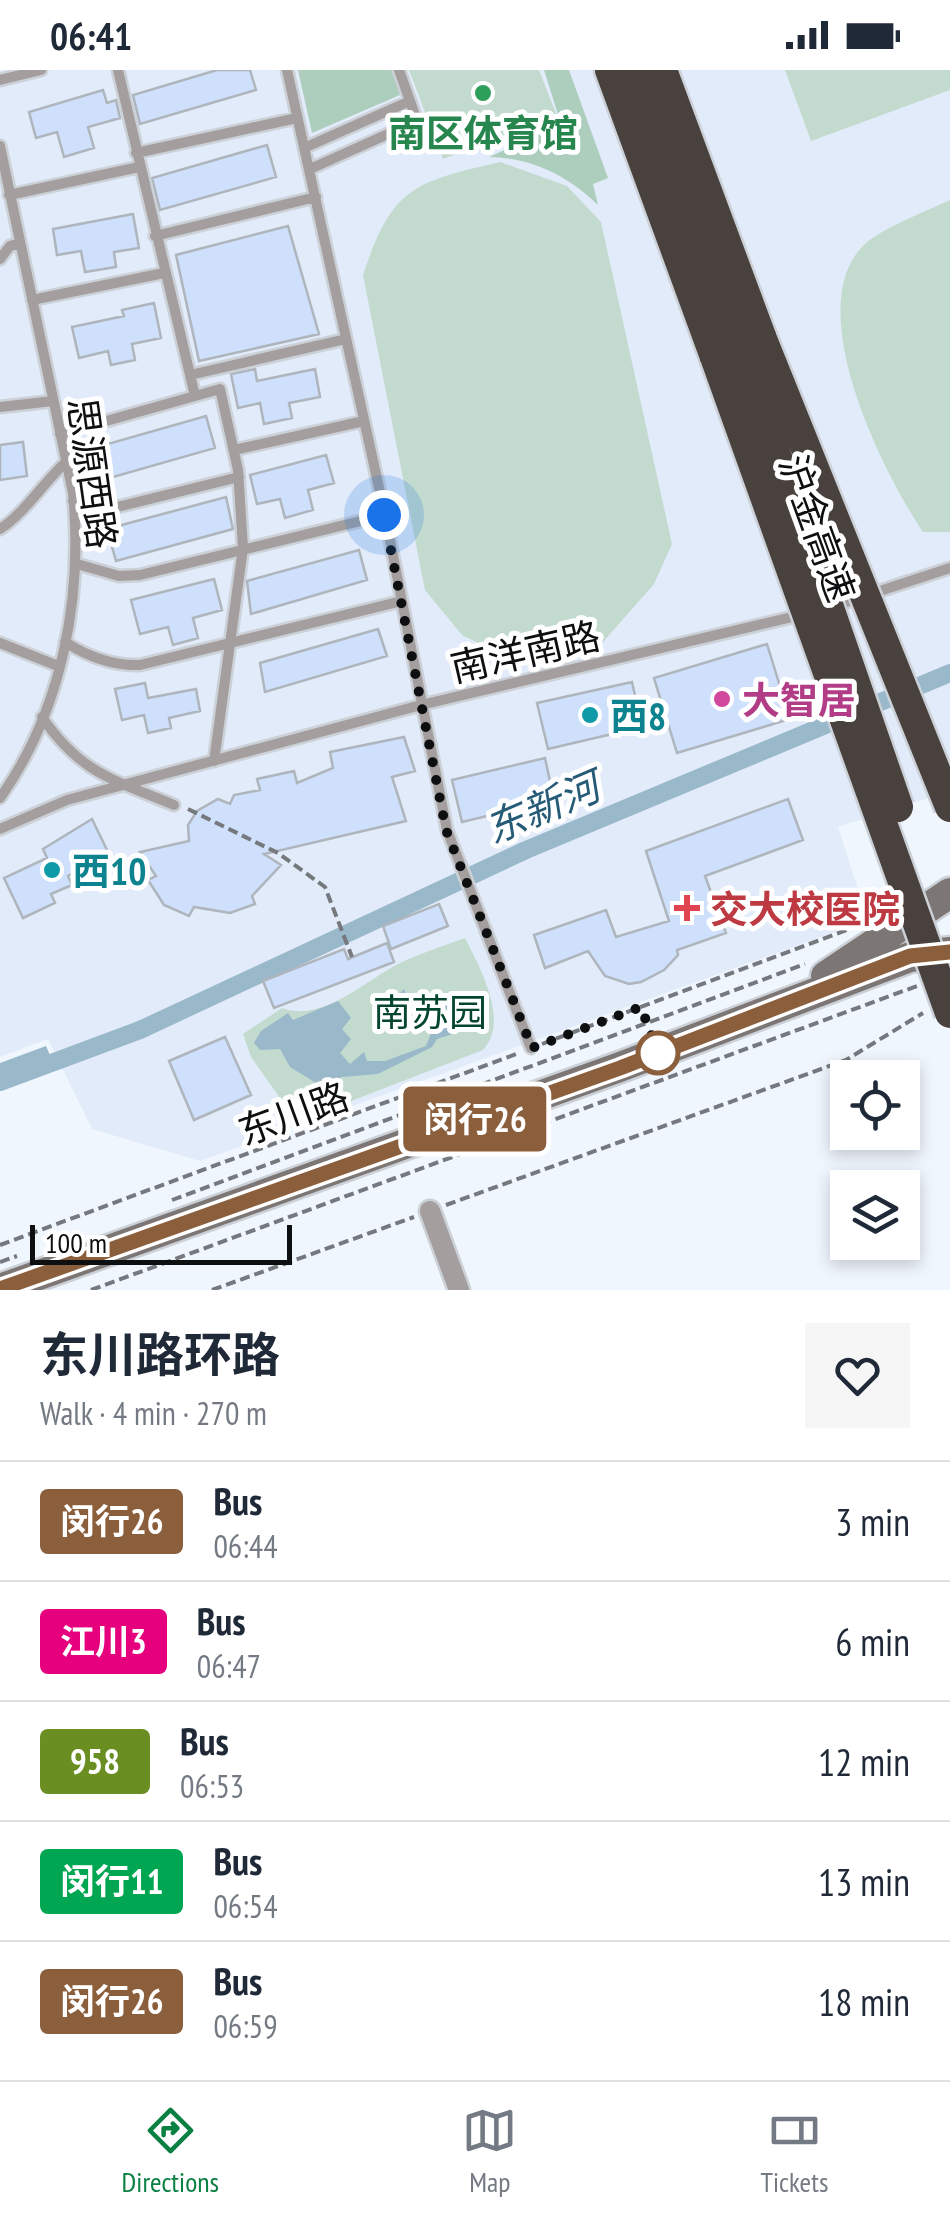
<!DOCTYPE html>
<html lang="en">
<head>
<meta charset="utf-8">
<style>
	body { margin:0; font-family:"PT Sans Narrow","Noto Sans SC",sans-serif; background:#f6f6f7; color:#1f2937; height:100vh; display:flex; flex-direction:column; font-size:38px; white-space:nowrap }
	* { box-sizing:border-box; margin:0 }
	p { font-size:32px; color:#747a83 }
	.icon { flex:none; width:55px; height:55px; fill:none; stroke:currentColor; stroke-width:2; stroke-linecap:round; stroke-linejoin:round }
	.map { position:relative; height:1220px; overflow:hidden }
	.sheet { display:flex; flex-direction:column; background:#fff; flex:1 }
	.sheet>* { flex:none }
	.badge { padding:0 20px; border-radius:8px; font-size:35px; line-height:65px }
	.fabs { position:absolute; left:830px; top:990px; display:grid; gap:20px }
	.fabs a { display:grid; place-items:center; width:90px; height:90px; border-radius:0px; background:#fff; box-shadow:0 5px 15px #0003; font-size:50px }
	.scale { position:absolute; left:30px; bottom:25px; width:262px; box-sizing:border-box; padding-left:10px; border:5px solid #0d0f11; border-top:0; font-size:28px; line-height:35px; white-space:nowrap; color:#0d0f11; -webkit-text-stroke:8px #fff; paint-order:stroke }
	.you { position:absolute; width:50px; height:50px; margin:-25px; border:8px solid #fff; border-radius:50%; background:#1a73e8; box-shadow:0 0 0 15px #1a73e833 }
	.map>.badge { position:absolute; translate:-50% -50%; box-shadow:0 0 0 5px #fff }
	.round { display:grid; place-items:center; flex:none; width:105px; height:105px; border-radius:0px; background:#f6f6f7 }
	.headline { display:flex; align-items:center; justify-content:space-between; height:170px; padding:0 40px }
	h1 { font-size:48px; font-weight:700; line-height:75px }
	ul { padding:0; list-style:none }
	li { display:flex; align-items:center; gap:30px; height:120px; padding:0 40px; border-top:2px solid #e0e1e3 }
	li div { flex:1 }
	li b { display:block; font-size:38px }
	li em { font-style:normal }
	li .badge { min-width:110px; font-weight:700; text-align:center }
	.status { display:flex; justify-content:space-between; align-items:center; height:70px; padding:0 50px; background:#fff; direction:ltr }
	.status svg { height:28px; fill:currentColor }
	.dock { display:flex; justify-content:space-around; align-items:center; height:140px; border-top:2px solid #e0e1e3; background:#fff; font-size:28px; color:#747a83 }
	.dock a { display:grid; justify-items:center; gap:5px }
	.dock .selected { color:#0b8043 }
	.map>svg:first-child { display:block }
</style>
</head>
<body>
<div class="status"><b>06:41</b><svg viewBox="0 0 49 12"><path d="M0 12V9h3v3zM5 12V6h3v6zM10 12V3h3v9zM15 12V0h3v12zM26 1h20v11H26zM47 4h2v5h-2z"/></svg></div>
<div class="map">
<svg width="950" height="1220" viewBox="0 0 950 1220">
	<rect width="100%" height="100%" fill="#f0f6fe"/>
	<path fill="#e2ebf9" d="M 0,0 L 950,0 L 950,721 L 838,757 L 868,850 L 200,1091 L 92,1059 L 48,969 L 0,987 Z"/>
	<path fill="#c3dbce" d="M 409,0 L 539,0 L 557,46 L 443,89 Z
		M 785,0 L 950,0 L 950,20 L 811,71 Z
		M 500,92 L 567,116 L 601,152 L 672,474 L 654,514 L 603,572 L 527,585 L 492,580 L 462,565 L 425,520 L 363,205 C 392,117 414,112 500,92 Z
		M 950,130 L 950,462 L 923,462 C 882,401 802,240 862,177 C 877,160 927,141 950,130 Z
		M 465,868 C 480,898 510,951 483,980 L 302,1050 L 292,1045 L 251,987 L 243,964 L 282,938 C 322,953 365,911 398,894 C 419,884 443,876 465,868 Z"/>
	<path fill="#adcebd" d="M 298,0 L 393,0 L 400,25 L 312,63 Z
		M 544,0 L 569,0 L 608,108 L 593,114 L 598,135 C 568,106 533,88 489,87 L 561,54 Z"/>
	<path fill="#99b8ca" d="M 404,919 L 407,928 C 423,938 437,935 451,923 L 469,931 L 476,928 L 483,938 L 474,944 L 475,957 L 437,969 L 432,977 L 378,1004 L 342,1007 L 321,1016 L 290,997 L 280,979 L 260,980 L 254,973 L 261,961 L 288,943 L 293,950 L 338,931 L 351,948 L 342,959 L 351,969 L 340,983 L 350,994 L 364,982 L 367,991 L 385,991 L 426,976 L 431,963 L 420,942 L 397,926 Z
		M 46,976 L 55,997 L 0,1021 L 0,993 Z"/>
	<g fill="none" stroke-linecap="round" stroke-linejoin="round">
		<path stroke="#99b8ca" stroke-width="18" d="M 0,1012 L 140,960 L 526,780 L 950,603"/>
	</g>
	<path fill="#cee0fb" stroke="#afb5bc" stroke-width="2.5" d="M 217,0 L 250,0 L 256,20 L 140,54 L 133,25 Z
		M 103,20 L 107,33 L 116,30 L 120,48 L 88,57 L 94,78 L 64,87 L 57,62 L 36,68 L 29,42 Z
		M 267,75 L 276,107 L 160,140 L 152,108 Z
		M 133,144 L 139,178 L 114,182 L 116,197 L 85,202 L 81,181 L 57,185 L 53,159 Z
		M 288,156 L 319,264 L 199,291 L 176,185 Z
		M 154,233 L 161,268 L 132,274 L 135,290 L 111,295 L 108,281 L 79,288 L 72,257 L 124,246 L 122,240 Z
		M 255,299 L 257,311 L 315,299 L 320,327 L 289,333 L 292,348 L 264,354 L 260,333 L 238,338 L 231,304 Z
		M 206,346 L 215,378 L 92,413 L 83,381 Z
		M 23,372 L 27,406 L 0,410 L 0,375 Z
		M 326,385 L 334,413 L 308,420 L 313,440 L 285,448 L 280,429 L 257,434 L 250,405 Z
		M 226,427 L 233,459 L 116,491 L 107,459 Z
		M 359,480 L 367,510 L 251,544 L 247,511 Z
		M 214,509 L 222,540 L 193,548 L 198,568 L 173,575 L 168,557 L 140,564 L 131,530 Z
		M 378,559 L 387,586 L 265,622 L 260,593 Z
		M 767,574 L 790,649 L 677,683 L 654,608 Z
		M 632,612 L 642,657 L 548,679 L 537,633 Z
		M 145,613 L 148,628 L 196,619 L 200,641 L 169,648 L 171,658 L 148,663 L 144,645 L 122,650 L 115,619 Z
		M 404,667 L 415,701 L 392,707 L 406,751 L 264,784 L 281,795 L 252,826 L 255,834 L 230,843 L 194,837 L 189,846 L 164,835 L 148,810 L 156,806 L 140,782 L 189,771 L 188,755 L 197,741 L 218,729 L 230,734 L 234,725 L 260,720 L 257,709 L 294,701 L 297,713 L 333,698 L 330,682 Z
		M 545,688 L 554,730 L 462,752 L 452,710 Z
		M 788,729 L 803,770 L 705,806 L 726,863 L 677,880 L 678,885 L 664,900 L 641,912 L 629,914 L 605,906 L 588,881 L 545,898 L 534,865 L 606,840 L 616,867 L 669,851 L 646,781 Z
		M 92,749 L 108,782 L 68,806 L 72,815 L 51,824 L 55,833 L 23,848 L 4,808 L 47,788 L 43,779 Z
		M 439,834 L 448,856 L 391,879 L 383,856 Z
		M 387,873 L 394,892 L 274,938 L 263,911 L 344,879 L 348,889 Z
		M 225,967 L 251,1025 L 194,1050 L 169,991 Z"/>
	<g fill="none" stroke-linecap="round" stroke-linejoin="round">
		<g stroke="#ccd1d8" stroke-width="15">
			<path id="lane" d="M 118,0 L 195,326
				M 287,0 L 385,445 L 447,760 L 531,978
				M 399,0 L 410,31
				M 0,10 L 41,0
				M 0,76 L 73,423 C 83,528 62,641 0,728
				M 304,78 L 410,31 L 417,51 L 310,99
				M 136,83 L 297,48
				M 9,125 L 139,97
				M 155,166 L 316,127
				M 0,189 L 10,176 L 20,173
				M 32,230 L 164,203
				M 190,305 L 346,269
				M 0,337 L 53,331
				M 60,364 L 220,319 L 238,400 L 243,478 L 214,691
				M 234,380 L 364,351
				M 73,431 L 109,439 L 239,407
				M 0,459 C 23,445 44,412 66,392
				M 77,494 L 119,506 L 140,505 L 385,445
				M 831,537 L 950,498
				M 65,572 C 87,586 114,596 140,595 L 402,531
				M 0,573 L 58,596
				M 42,647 C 80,703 114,710 174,735
				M 0,759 L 67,730 L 421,635 L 805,544"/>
		</g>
		<g stroke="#ccd1d8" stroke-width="25">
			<path id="street" d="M 430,1141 L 459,1220"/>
		</g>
		<g stroke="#ccd1d8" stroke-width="35">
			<path id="secondary" d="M 826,906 L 950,823
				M 0,1219 L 620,997 L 910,887 L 950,882"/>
		</g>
		<g stroke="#ccd1d8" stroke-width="35">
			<path id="highway" d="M 610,0 L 715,287
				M 639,0 L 737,272
				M 662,0 L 762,269"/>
		</g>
		<path stroke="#75797d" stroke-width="4" stroke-dasharray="10 5" stroke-linecap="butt" d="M 188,739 L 278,783 L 325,817 L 352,887
			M 542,974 L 852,858
			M 172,1130 L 805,894
			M 446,1135 L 846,990 L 923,943
			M 0,1175 L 519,983
			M 0,1192 L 17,1186
			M 91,1220 L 917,916
			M 212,1220 L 414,1147"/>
		<use href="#lane" stroke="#a49f9e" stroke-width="10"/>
		<use href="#street" stroke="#a49f9e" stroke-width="20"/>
		<use href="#secondary" stroke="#7c7674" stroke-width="30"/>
		<use href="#highway" stroke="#49413e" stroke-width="30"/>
		<g stroke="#ccd1d8" stroke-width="35" stroke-linecap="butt">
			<path id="highway-bridge" d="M 762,269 L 950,737
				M 737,272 L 898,737
				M 715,287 L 950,943"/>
		</g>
		<use href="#highway-bridge" stroke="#49413e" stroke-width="30"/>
	</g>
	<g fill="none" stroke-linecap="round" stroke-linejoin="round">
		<g stroke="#fff" stroke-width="22">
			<path id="line" d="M 0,1219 L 620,998 L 910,886 L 950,882"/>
		</g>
		<use href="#line" stroke="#8b5e3c" stroke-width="15"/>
		<path stroke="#0d0f11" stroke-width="10" stroke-dasharray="0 18" d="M 384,445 L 446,760 L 532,978 L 641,937 L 658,983"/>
	</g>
	<circle fill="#2e9e5b" stroke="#fff" stroke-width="4" cx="483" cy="23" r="10"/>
	<circle fill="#d1479c" stroke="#fff" stroke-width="4" cx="722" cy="629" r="10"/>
	<g fill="#0f9aa8" stroke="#fff" stroke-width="4">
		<circle cx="590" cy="645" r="10"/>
		<circle cx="52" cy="800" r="10"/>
	</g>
	<path fill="#e0444e" stroke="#fff" stroke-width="4" d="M682 823h10v10h10v10h-10v10h-10v-10h-10v-10h10z"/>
	<circle fill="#fff" stroke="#8b5e3c" stroke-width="5" cx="658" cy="983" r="20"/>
	<g text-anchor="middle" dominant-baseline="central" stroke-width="10" stroke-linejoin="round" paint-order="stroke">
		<g font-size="38" font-weight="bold" fill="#27864d" stroke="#fff">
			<text x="483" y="62">南区体育馆</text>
		</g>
		<g font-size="38" fill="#0d0f11" stroke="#fff">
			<text transform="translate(93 403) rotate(82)">思源西路</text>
			<text transform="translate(818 458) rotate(70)">沪金高速</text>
			<text transform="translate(525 581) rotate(-13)">南洋南路</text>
			<text transform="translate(293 1043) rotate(-20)">东川路</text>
		</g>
		<g font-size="38" font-weight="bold" fill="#b23c85" stroke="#fff" text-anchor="start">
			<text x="742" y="629">大智居</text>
		</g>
		<g font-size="38" font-weight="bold" fill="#0d838f" stroke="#fff" text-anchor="start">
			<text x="610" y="645">西8</text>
			<text x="72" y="800">西10</text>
		</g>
		<g font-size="38" font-weight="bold" fill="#be3a42" stroke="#fff" text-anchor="start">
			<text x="710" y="838">交大校医院</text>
		</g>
		<g font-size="38" fill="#03452e" stroke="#fff">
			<text x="430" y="941">南苏园</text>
		</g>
		<g font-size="40" font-style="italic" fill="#255b77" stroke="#fff">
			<text transform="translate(542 737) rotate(-23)">东新河</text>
		</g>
	</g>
</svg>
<div class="fabs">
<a><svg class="icon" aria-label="locate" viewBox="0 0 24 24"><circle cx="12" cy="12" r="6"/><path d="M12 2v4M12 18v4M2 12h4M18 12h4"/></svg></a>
<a><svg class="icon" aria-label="layers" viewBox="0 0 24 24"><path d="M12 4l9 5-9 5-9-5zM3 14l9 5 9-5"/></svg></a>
</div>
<div class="scale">100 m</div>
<div class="you" style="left:384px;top:445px"></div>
<b class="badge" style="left:475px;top:1049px;background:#8b5e3c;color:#fff">闵行26</b>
</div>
<section class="sheet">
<div class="headline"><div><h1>东川路环路</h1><p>Walk · 4 min · 270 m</p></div><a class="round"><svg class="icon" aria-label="heart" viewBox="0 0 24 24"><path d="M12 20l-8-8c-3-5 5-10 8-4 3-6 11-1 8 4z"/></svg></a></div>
<ul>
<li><span class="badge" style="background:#8b5e3c;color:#fff">闵行26</span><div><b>Bus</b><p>06:44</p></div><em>3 min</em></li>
<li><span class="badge" style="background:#e6007e;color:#fff">江川3</span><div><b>Bus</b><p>06:47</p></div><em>6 min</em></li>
<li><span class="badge" style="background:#6b8e23;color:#fff">958</span><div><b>Bus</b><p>06:53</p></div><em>12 min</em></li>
<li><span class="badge" style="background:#00a651;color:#fff">闵行11</span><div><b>Bus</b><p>06:54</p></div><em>13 min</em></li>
<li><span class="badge" style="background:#8b5e3c;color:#fff">闵行26</span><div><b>Bus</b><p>06:59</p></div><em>18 min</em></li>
</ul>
</section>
<nav class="dock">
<a class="selected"><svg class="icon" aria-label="directions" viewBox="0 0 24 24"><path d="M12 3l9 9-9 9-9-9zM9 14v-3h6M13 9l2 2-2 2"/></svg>Directions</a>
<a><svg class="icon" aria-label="map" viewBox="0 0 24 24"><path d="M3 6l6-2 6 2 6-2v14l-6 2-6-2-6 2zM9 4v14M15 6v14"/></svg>Map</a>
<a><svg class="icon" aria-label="tickets" viewBox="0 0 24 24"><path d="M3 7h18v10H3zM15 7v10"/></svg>Tickets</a>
</nav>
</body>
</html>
